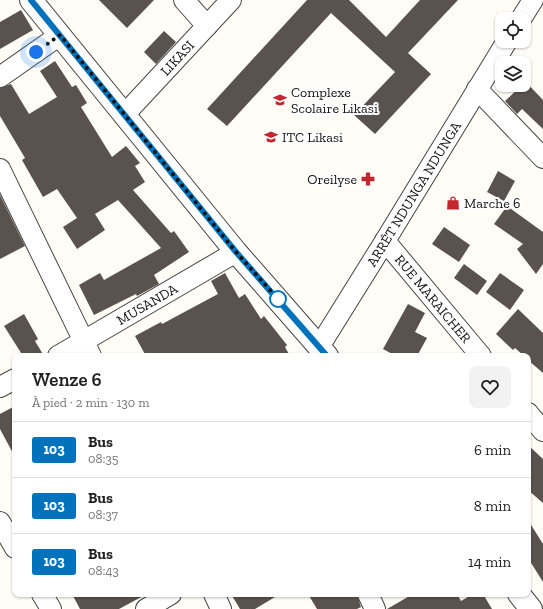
<!DOCTYPE html>
<html lang="fr">
<head>
<meta charset="utf-8">
<style>
	body { margin:0; font-family:"Zilla Slab",serif; background:#f2f2f2; color:#222; height:100vh; display:flex; flex-direction:column; font-size:15px; white-space:nowrap }
	* { box-sizing:border-box; margin:0 }
	p { font-size:13px; color:#767676 }
	.icon { flex:none; width:22px; height:22px; fill:none; stroke:currentColor; stroke-width:2; stroke-linecap:round; stroke-linejoin:round }
	.map { position:relative; flex:1; overflow:hidden }
	.side { position:absolute; left:12px; top:353px; width:519px; height:244px; display:flex; flex-direction:column; background:#fff; border-radius:8px; box-shadow:0 1px 3px #0004 }
	.side>* { flex:none }
	.badge { padding:0 8px; border-radius:3px; font-size:14px; line-height:26px }
	.tools { position:absolute; left:495px; top:12px; display:grid; gap:8px }
	.tools a { display:grid; place-items:center; width:36px; height:36px; border-radius:8px; background:#fff; box-shadow:0 1px 3px #0004; font-size:20px }
	.you { position:absolute; width:20px; height:20px; margin:-10px; border:3px solid #fff; border-radius:50%; background:#1a73e8; box-shadow:0 0 0 6px #1a73e833 }
	.map>.badge { position:absolute; translate:-50% -50%; box-shadow:0 0 0 2px #fff }
	.round { display:grid; place-items:center; flex:none; width:42px; height:42px; border-radius:8px; background:#f2f2f2 }
	.headline { display:flex; align-items:center; justify-content:space-between; height:68px; padding:0 20px }
	h1 { font-size:19px; font-weight:600; line-height:30px }
	ul { padding:0; list-style:none }
	li { display:flex; align-items:center; gap:12px; height:56px; padding:0 20px; border-top:1px solid #e0e0e0 }
	li div { flex:1 }
	li b { display:block; font-size:15px }
	li em { font-style:normal }
	li .badge { min-width:44px; font-weight:700; text-align:center }
	.map>svg:first-child { display:block }
</style>
</head>
<body>
<div class="map">
<svg width="543" height="609" viewBox="0 0 543 609">
	<rect width="100%" height="100%" fill="#fffdf5"/>
	<path fill="#5a524d" d="M 99,0 L 154,0 L 127,28 Z
		M 307,0 L 349,0 L 386,37 L 420,0 L 458,0 L 408,53 L 431,74 L 375,134 L 354,115 L 395,72 L 331,13 L 227,126 L 207,109 Z
		M 21,10 L 33,30 L 0,49 L 0,22 Z
		M 164,31 L 176,42 L 156,64 L 144,52 Z
		M 55,61 L 72,87 L 76,85 L 87,103 L 81,107 L 112,157 L 126,146 L 140,163 L 135,166 L 145,182 L 133,190 L 171,233 L 174,231 L 189,252 L 154,275 L 159,284 L 137,296 L 136,294 L 94,315 L 79,285 L 100,273 L 104,280 L 161,248 L 118,200 L 95,214 L 105,230 L 77,249 L 63,227 L 77,218 L 57,189 L 43,197 L 22,160 L 25,158 L 0,116 L 0,88 L 11,84 L 29,114 L 57,97 L 40,71 Z
		M 525,81 L 543,100 L 543,129 L 522,109 L 517,114 L 505,101 L 522,85 L 524,85 Z
		M 498,171 L 515,181 L 504,201 L 487,192 Z
		M 0,195 L 25,246 L 0,259 Z
		M 507,206 L 543,232 L 543,264 L 536,274 L 517,249 L 523,244 L 494,224 Z
		M 444,227 L 470,245 L 459,262 L 432,244 Z
		M 464,264 L 487,281 L 477,295 L 454,278 Z
		M 225,273 L 239,298 L 245,294 L 261,319 L 264,316 L 287,345 L 285,347 L 290,356 L 146,356 L 135,336 L 161,322 L 162,324 L 218,294 L 211,281 Z
		M 500,273 L 524,290 L 510,310 L 486,292 Z
		M 408,304 L 425,313 L 415,332 L 427,338 L 417,356 L 396,356 L 383,349 Z
		M 518,309 L 543,333 L 543,373 L 528,360 L 528,356 L 524,356 L 515,348 L 513,350 L 496,334 Z
		M 24,314 L 38,339 L 35,341 L 44,356 L 23,356 L 4,326 Z
		M 15,406 L 15,457 L 0,429 L 0,414 Z
		M 528,445 L 543,459 L 543,503 L 528,490 Z
		M 528,520 L 543,544 L 543,582 L 528,558 Z
		M 72,594 L 147,594 L 119,609 L 80,609 Z
		M 231,594 L 280,594 L 255,609 L 240,609 Z
		M 308,594 L 357,594 L 361,607 L 357,609 L 317,609 Z
		M 413,594 L 457,594 L 461,601 L 473,594 L 483,594 L 492,609 L 387,609 Z"/>
	<g fill="none" stroke-linecap="round" stroke-linejoin="round">
		<g stroke="#444" stroke-width="22">
			<g id="minor">
				<path d="M 184,0 L 207,26"/>
				<path d="M 521,19 L 533,0"/>
				<path d="M 0,77 L 60,35"/>
				<path d="M 477,89 L 543,158"/>
				<path id="s1" d="M 124,115 L 231,0"/>
				<path d="M 0,169 L 91,356"/>
				<path id="s2" d="M 385,241 L 481,356"/>
				<path id="s3" d="M 319,347 L 385,241 L 507,41"/>
				<path id="s4" d="M 58,356 L 236,252"/>
				<path d="M 0,387 L 15,379"/>
				<path d="M 528,413 L 543,431"/>
				<path d="M 0,522 L 15,548"/>
				<path d="M 42,594 L 51,609"/>
				<path d="M 214,594 L 221,609"/>
				<path d="M 368,594 L 375,609"/>
				<path d="M 146,609 L 171,594"/>
			</g>
		</g>
		<g stroke="#444" stroke-width="24">
			<path id="tertiary" d="M 31,0 L 236,252 L 327,356
				M 519,594 L 531,609"/>
		</g>
		<use href="#minor" stroke="#fff" stroke-width="20"/>
		<use href="#tertiary" stroke="#fff" stroke-width="22"/>
	</g>
	<g fill="none" stroke-linecap="round" stroke-linejoin="round">
		<g stroke="#fff" stroke-width="9">
			<path id="line" d="M 31,0 L 236,252 L 327,356"/>
		</g>
		<use href="#line" stroke="#0072bc" stroke-width="6"/>
		<path stroke="#111" stroke-width="4" stroke-dasharray="0 7.2" d="M 36,52 L 60,35 L 236,252 L 278,299"/>
	</g>
	<defs>
		<g id="school-bare" transform="scale(1.08)"><path d="M0-5L7-2L0 1L-7-2ZM-4 1L0 2.5L4 1V4Q0 6-4 4Z" fill="#c4262e" stroke="#fff" stroke-width="2.5" paint-order="stroke"/></g>
		<g id="pharmacy-bare" transform="scale(1.08)"><path d="M-2-6h4v4h4v4h-4v4h-4v-4h-4v-4h4Z" fill="#c4262e" stroke="#fff" stroke-width="2.5" paint-order="stroke"/></g>
		<g id="shop-bare" transform="scale(1.08)"><path d="M-5-2.5h2.3a2.7 3.5 0 0 1 5.4 0H5L5.5 6h-11ZM-1.5-2.5h3a1.5 2.3 0 0 0-3 0Z" fill="#c4262e" stroke="#fff" stroke-width="2.5" paint-order="stroke"/></g>
	</defs>
	<g fill-rule="evenodd">
		<use href="#school-bare" x="280" y="100"/>
		<use href="#school-bare" x="271" y="137"/>
		<use href="#pharmacy-bare" x="368" y="179"/>
		<use href="#shop-bare" x="453" y="203"/>
	</g>
	<circle fill="#fff" stroke="#0072bc" stroke-width="2" cx="278" cy="299" r="8"/>
	<g text-anchor="middle" dominant-baseline="central" stroke-width="4" stroke-linejoin="round" paint-order="stroke">
		<g font-size="14" fill="#111" stroke="#fff">
			<text stroke="none"><textPath href="#s1" startOffset="78">LIKASI</textPath></text>
			<text stroke="none"><textPath href="#s3" startOffset="180">ARRÊT NDUNGA NDUNGA</textPath></text>
			<text stroke="none"><textPath href="#s2" startOffset="75">RUE MARAICHER</textPath></text>
			<text stroke="none"><textPath href="#s4" startOffset="103">MUSANDA</textPath></text>
		</g>
		<g font-size="14" fill="#111" stroke="#fff" text-anchor="start">
			<text x="291" y="92">Complexe<tspan x="291" dy="16">Scolaire Likasi</tspan></text>
			<text x="282" y="137">ITC Likasi</text>
			<text x="357" y="179" text-anchor="end">Oreilyse</text>
			<text x="464" y="203">Marche 6</text>
		</g>
	</g>
</svg>
<div class="tools">
<a><svg class="icon" aria-label="locate" viewBox="0 0 24 24"><circle cx="12" cy="12" r="6"/><path d="M12 2v4M12 18v4M2 12h4M18 12h4"/></svg></a>
<a><svg class="icon" aria-label="layers" viewBox="0 0 24 24"><path d="M12 4l9 5-9 5-9-5zM3 14l9 5 9-5"/></svg></a>
</div>
<div class="you" style="left:36px;top:52px"></div>
<section class="side">
<div class="headline"><div><h1>Wenze 6</h1><p>À pied · 2 min · 130 m</p></div><a class="round"><svg class="icon" aria-label="heart" viewBox="0 0 24 24"><path d="M12 20l-8-8c-3-5 5-10 8-4 3-6 11-1 8 4z"/></svg></a></div>
<ul>
<li><span class="badge" style="background:#0072bc;color:#fff">103</span><div><b>Bus</b><p>08:35</p></div><em>6 min</em></li>
<li><span class="badge" style="background:#0072bc;color:#fff">103</span><div><b>Bus</b><p>08:37</p></div><em>8 min</em></li>
<li><span class="badge" style="background:#0072bc;color:#fff">103</span><div><b>Bus</b><p>08:43</p></div><em>14 min</em></li>
</ul>
</section>
</div>
</body>
</html>
